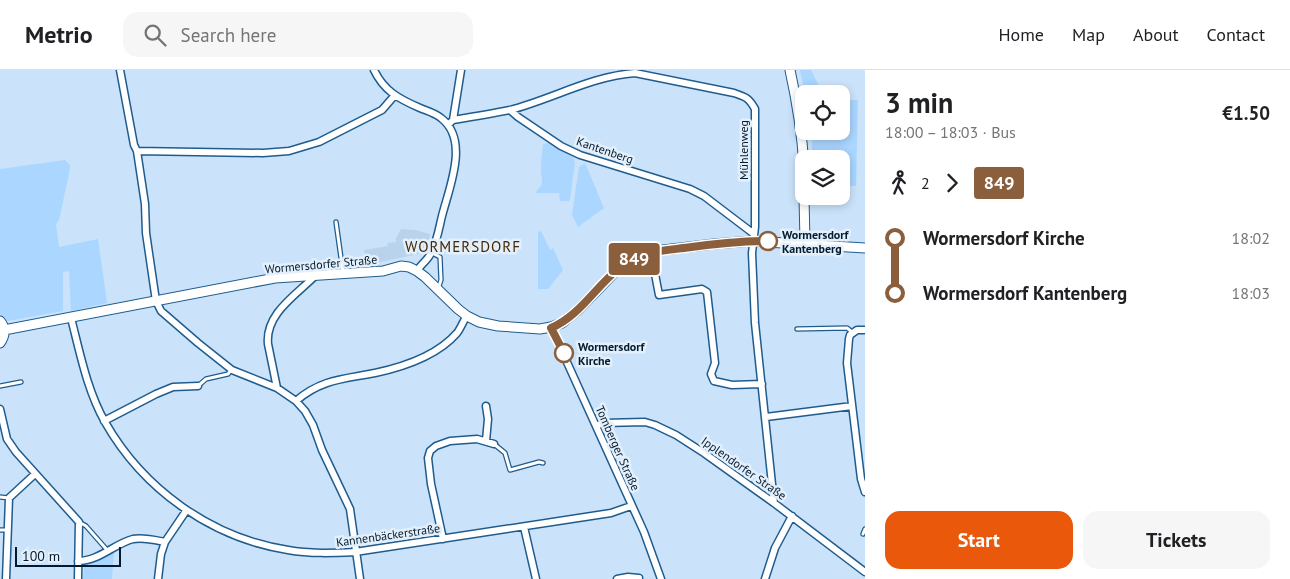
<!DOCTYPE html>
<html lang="en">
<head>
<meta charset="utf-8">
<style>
	body { margin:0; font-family:"PT Sans",sans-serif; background:#f6f6f6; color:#202124; height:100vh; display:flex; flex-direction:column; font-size:19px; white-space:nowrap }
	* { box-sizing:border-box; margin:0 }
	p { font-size:16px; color:#757577 }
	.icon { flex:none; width:28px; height:28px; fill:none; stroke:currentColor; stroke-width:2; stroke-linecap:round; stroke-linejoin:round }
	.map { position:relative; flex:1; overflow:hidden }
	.sheet { display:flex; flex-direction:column; background:#fff; width:425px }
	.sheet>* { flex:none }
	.badge { padding:0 10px; border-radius:4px; font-size:18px; line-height:32px }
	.controls { position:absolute; left:795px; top:15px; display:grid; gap:10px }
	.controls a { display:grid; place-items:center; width:55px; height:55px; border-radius:10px; background:#fff; box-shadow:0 2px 8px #0003; font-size:25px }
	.scale { position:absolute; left:15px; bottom:12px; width:106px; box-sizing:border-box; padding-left:5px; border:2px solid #031b2f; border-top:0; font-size:14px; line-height:18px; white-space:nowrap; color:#031b2f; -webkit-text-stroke:4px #e3effb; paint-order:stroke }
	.map>.badge { position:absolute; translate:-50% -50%; box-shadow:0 0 0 2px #fff }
	.legs { display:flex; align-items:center; gap:8px; height:55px; padding:0 20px; font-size:16px }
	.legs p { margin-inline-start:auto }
	.summary { display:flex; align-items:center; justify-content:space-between; height:85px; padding:0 20px }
	h1 { font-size:28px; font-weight:600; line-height:38px }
	.cta { display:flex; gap:10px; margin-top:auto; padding:10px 20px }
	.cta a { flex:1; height:58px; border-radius:15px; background:#ea580c; color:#fff; font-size:20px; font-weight:600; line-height:58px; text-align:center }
	.cta a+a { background:#f6f6f6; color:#202124 }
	ul { padding:0 20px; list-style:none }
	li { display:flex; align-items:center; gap:18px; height:55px; font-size:19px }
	li i { display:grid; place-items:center; width:8px; height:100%; margin:0 6px; background:currentColor }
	li i::after { content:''; width:12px; height:12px; margin:-6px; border:4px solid; border-radius:50%; background:#fff }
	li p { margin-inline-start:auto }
	li:first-child i { background:linear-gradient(#0000 50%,currentColor 0) }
	li:last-child i { background:linear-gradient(currentColor 50%,#0000 0) }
	header { display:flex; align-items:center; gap:30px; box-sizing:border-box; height:70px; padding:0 25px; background:#fff; border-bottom:1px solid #e0e0e0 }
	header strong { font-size:24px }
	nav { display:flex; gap:28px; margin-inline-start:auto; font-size:18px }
	.search { width:350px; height:45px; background:#f6f6f6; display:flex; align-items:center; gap:12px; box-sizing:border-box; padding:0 18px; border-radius:15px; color:#757577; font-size:19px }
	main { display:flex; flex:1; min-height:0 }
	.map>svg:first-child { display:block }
</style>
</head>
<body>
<header>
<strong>Metrio</strong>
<div class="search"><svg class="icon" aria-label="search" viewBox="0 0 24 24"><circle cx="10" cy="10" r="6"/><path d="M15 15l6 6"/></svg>Search here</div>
<nav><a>Home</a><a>Map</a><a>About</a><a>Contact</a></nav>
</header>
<main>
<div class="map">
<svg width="865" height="509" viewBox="0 0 865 509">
	<rect width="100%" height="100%" fill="#cbe3fa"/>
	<path fill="#b8d3eb" d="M 401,159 L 415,160 L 430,164 L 427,177 L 418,184 L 367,195 L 364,180 L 388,176 L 387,173 L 396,172 L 396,168 Z"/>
	<path fill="#aad6ff" d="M 800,0 L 811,0 L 819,16 L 812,24 L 804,20 Z
		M 841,30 L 858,30 L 856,116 L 841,116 L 841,89 L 812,89 L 812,61 L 841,61 Z
		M 549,72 L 573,87 L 575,92 L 570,129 L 569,131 L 560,131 L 559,123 L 536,123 L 537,120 C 546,113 540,107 541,98 C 541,90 542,82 543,74 L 549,73 Z
		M 65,90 L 70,95 L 69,104 L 59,150 L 56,154 L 59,177 L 98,169 L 107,233 L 71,241 L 69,201 L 63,202 L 63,241 L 8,251 L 0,246 L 0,99 Z
		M 585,93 L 604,138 L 578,157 L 572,145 L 579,97 Z
		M 541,161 L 550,180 L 553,178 L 563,200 L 548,219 L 538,219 L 538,162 Z
		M 114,482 L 112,509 L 83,509 L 84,497 Z"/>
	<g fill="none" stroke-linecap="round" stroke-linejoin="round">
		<g stroke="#1f5c8d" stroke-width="5.5">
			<path id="lane" d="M 336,152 L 343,202
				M 432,183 L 440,187 L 441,210 L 439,216
				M 797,259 L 847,258 L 852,262
				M 0,316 L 21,312
				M 198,316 L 206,309 L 228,304 L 231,300
				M 494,374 L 505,383 L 510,400 L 539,392 L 543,393
				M 0,427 L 9,428
				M 79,452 L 86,456 L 108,481
				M 0,460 L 7,460
				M 863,464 L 865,459"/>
		</g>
		<g stroke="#1f5c8d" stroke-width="9">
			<path id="street" d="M 120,0 L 134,75 L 137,81 L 145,134 L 146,163 L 156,231 L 161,241 L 198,273 L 232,300 L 277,318 L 296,331 L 305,341 L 313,355 L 322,380 L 350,439 L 360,509
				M 374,0 C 384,21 399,29 420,38 C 427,41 435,43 441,48 C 470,70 449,118 442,146 C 439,158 437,172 431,183 C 428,190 421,194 417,201
				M 510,40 L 518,47 L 561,76 L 580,85 L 690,119 L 704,126 L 754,164
				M 453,50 L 461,0
				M 448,55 L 453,50 C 472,47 491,44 510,40 C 552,29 592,6 635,3 L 734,23 C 746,27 749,28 755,39 L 755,157 L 752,183 L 755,253 L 774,433
				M 137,81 L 263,83 L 289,81 L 319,72 L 382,40 L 395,25
				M 646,184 L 655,204 L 659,225 L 702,219 L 707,222 L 715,293 L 711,304 L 714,311 L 732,315 L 762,314
				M 71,248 C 80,283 87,320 105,352 C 143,419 211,468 288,480 C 310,484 333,483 355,482 L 611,443 L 631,436
				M 551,257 L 644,462 L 661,509
				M 865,260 L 857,260 L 850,265 L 849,269 L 847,293 L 861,409 L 865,422
				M 277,318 L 268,274 C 265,244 296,225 315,206
				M 296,331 C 321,309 345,309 375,303 C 403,297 438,285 457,263 C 461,258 463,251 467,246
				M 0,339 L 7,369 L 16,382 L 79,452 L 78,509
				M 766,347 L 852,336
				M 104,351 L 156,324 L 173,317 L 198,316
				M 596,356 L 603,353 L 645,352 L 655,355 L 676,365 L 704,383 L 774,433 L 865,502
				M 486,371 L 488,349 L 486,336
				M 524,457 L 536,509
				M 443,469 L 431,414 L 428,388 L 430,381 L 436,376 L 450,371 L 477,369 L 494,374
				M 78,491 C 99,491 114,474 133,469 C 143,467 155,470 165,472
				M 6,509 L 9,428 L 35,404
				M 158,509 L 161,484 L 165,472 L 186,441
				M 617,509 L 628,507 L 639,508
				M 765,509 L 775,478 L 792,446"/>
		</g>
		<g stroke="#1f5c8d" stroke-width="11">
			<path id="secondary" d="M 790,0 C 797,32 802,63 804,96
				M 804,126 L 805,173
				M 0,251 C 6,258 5,266 0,273
				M 4,260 L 275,208 L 383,201 L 401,196 L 409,197 L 417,201 L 425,207 L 458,239 L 467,246 L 479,252 L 498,256 L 540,259 L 551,257 L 562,253 L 578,240 L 616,201 L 635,188 L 646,184 L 663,180 L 714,174 L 752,171 L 865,178"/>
		</g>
		<use href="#lane" stroke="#fff" stroke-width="3"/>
		<use href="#street" stroke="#fff" stroke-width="6"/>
		<use href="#secondary" stroke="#fff" stroke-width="9"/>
	</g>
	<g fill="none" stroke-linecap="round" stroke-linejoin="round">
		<g stroke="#fff" stroke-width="11">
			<path id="line-1" d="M 564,283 L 551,258 C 579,246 594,219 617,200 C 623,196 629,191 636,188 C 651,181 668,180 684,178 C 712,174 740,171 768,171"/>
		</g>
		<use href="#line-1" stroke="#8b5e3c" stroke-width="8"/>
	</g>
	<g fill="#fff" stroke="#8b5e3c" stroke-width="2.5">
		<circle cx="768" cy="171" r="9"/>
		<circle cx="564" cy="283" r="9"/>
	</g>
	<g text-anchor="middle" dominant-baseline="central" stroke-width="5" stroke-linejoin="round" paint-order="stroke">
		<g font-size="12" fill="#031b2f" stroke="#e3effb">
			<text transform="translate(605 80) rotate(19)">Kantenberg</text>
			<text transform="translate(743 80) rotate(-90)">Mühlenweg</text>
			<text transform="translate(321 194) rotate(-5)">Wormersdorfer Straße</text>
			<text transform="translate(618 378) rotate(66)">Tomberger Straße</text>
			<text transform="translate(744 398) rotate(35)">Ipplendorfer Straße</text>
			<text transform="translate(388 465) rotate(-8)">Kannenbäckerstraße</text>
		</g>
		<g font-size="12" font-weight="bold" fill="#031b2f" stroke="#e3effb" text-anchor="start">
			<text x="782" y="164">Wormersdorf<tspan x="782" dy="14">Kantenberg</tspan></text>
			<text x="578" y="276">Wormersdorf<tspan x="578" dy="14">Kirche</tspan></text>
		</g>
		<g font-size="15" letter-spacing="1" fill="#422706" stroke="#e3effb">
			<text x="463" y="176">WORMERSDORF</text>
		</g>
	</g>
</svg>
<div class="controls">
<a><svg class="icon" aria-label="locate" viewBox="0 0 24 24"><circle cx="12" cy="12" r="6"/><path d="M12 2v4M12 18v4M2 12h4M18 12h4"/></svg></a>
<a><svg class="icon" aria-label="layers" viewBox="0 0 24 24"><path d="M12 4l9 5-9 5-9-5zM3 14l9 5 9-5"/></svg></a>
</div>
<div class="scale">100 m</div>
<b class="badge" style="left:634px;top:189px;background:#8b5e3c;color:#fff">849</b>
</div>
<section class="sheet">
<div class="summary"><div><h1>3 min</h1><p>18:00 – 18:03 · Bus</p></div><b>€1.50</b></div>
<div class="legs"><svg class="icon" aria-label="walk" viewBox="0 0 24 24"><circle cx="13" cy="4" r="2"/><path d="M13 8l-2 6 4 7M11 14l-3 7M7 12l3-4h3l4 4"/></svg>2<svg class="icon" aria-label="forward" viewBox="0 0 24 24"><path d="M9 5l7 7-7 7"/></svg><b class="badge" style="background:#8b5e3c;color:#fff">849</b></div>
<ul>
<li><i style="color:#8b5e3c"></i><b>Wormersdorf Kirche</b><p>18:02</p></li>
<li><i style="color:#8b5e3c"></i><b>Wormersdorf Kantenberg</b><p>18:03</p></li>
</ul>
<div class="cta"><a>Start</a><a>Tickets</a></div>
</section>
</main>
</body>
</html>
